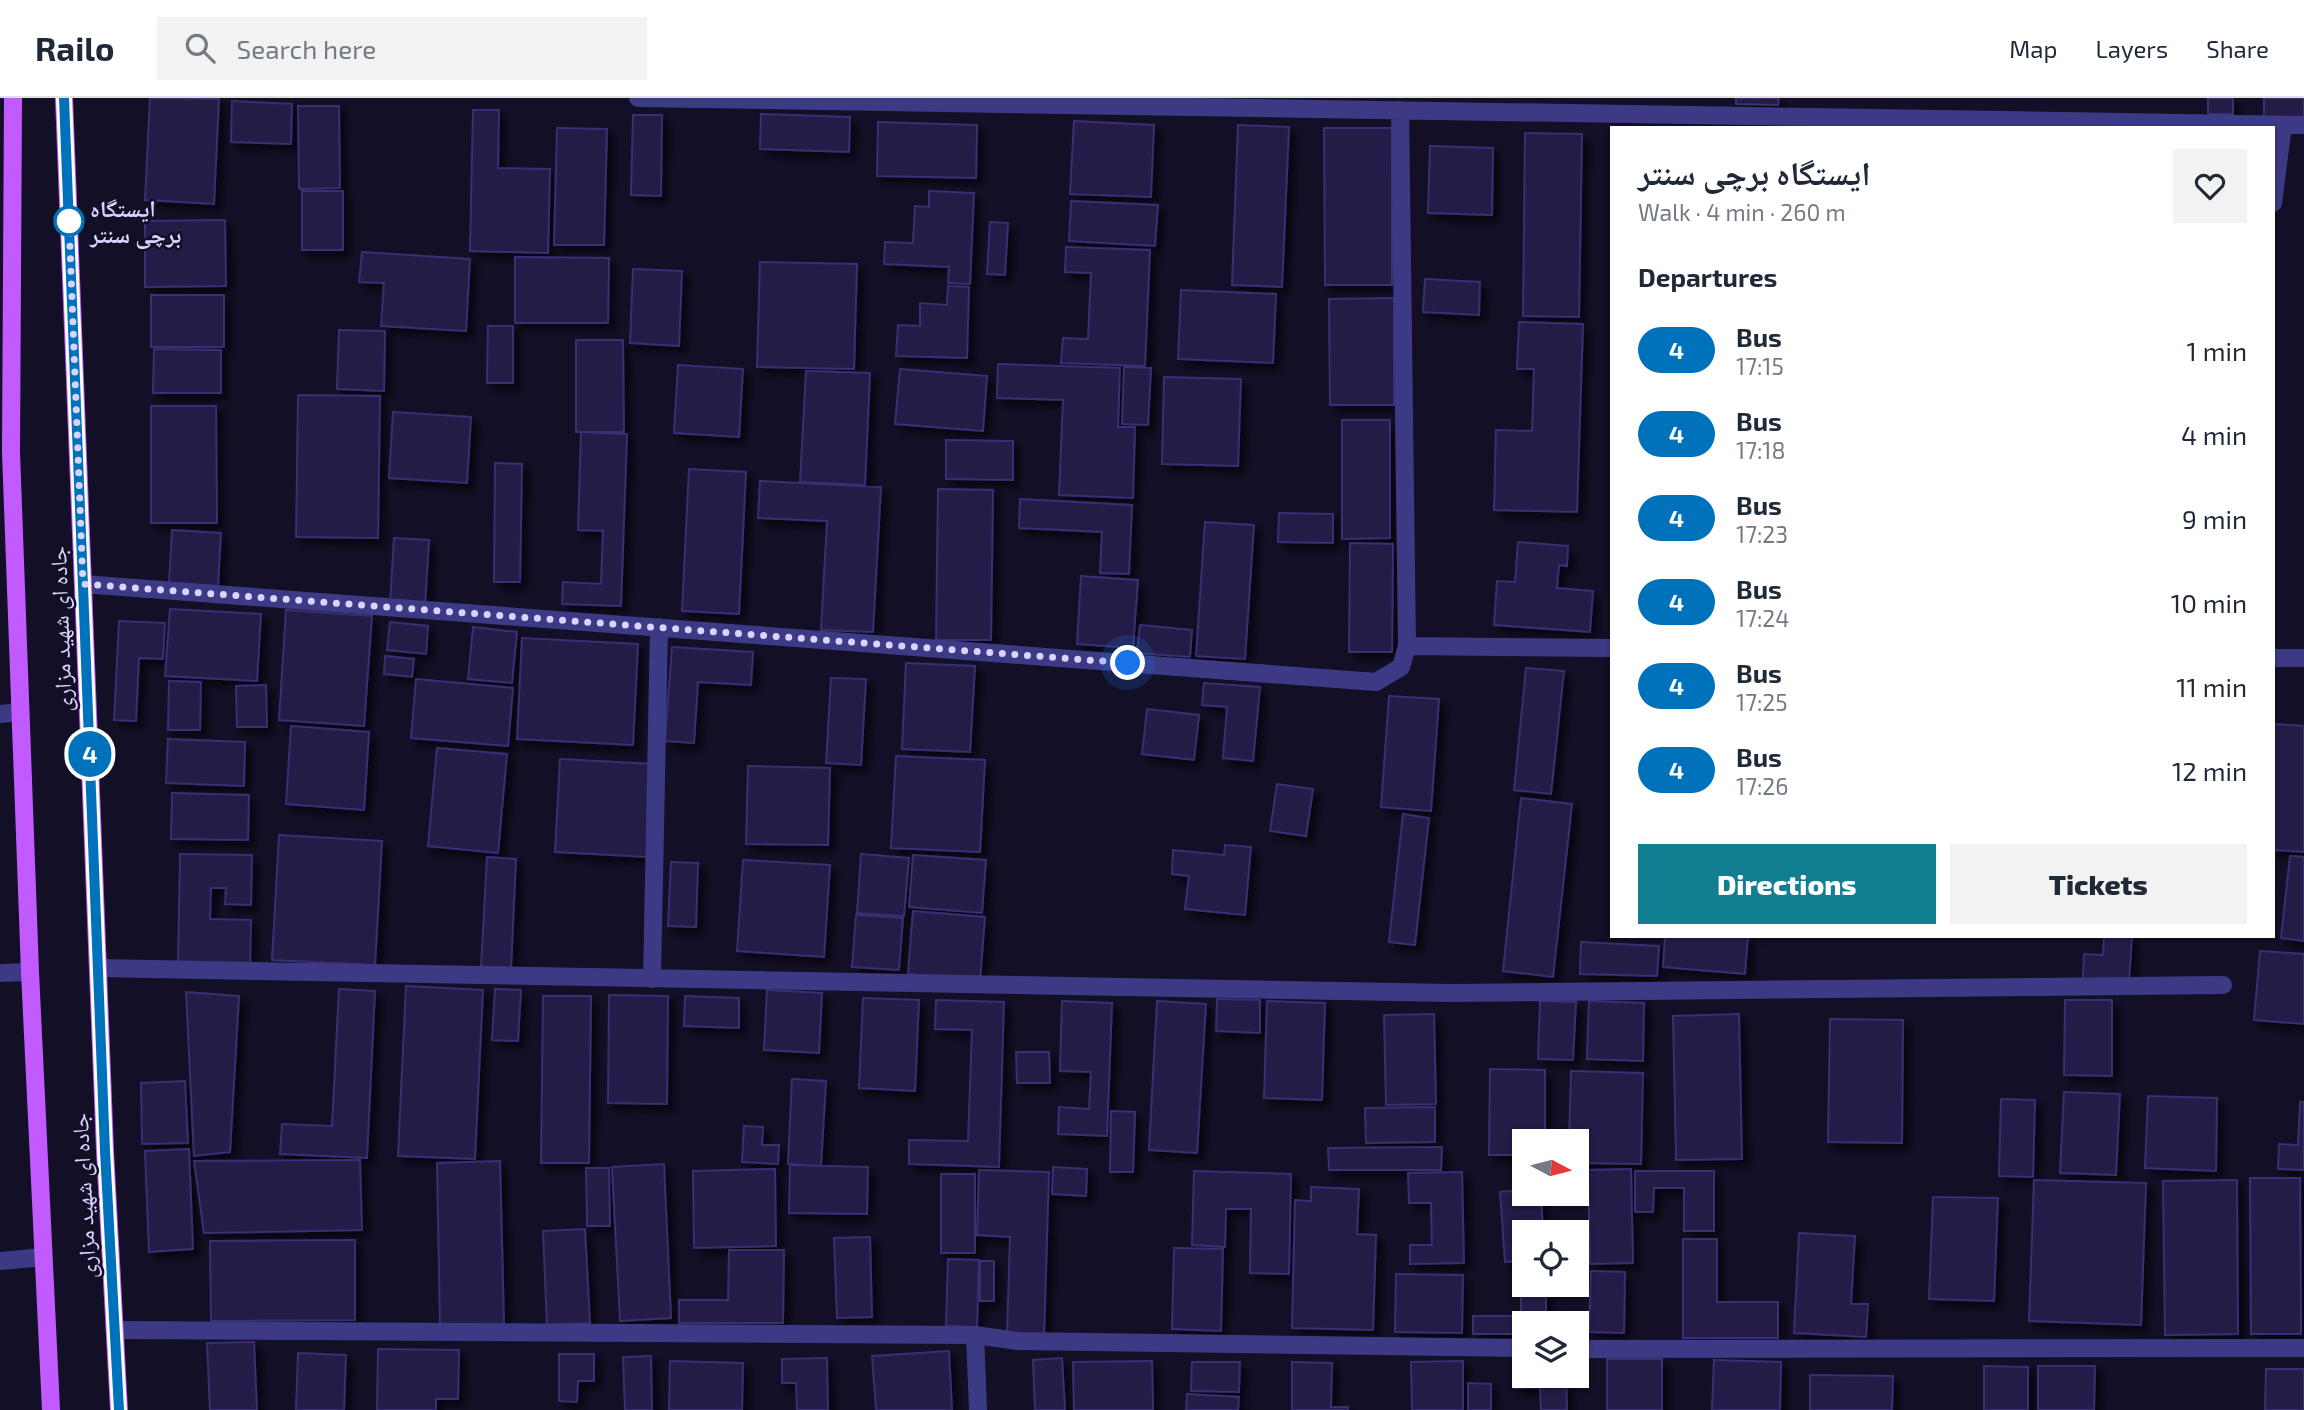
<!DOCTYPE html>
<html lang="en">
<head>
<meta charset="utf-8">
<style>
	body { margin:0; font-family:"Exo 2","Noto Naskh Arabic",sans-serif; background:#f2f2f3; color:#1f2937; height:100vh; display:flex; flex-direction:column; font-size:26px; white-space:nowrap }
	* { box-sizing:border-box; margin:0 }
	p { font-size:23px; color:#747a83 }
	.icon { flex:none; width:38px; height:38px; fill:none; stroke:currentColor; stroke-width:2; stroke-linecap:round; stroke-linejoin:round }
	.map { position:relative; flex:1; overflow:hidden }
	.drawer { position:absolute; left:1610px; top:28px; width:665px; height:812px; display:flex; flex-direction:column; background:#fff; border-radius:0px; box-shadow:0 2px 5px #0004 }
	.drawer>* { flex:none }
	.badge { padding:0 14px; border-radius:23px; font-size:24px; line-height:46px }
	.needle { width:46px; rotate:97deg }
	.controls { position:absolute; left:1512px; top:1031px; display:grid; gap:14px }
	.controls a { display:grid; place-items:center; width:77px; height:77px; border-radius:0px; background:#fff; box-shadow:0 2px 5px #0004; font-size:35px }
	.you { position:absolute; width:35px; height:35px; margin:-18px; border:5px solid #fff; border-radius:50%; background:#1a73e8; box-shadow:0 0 0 10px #1a73e833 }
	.map>.badge { position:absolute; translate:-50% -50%; box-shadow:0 0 0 4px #fff }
	h2 { padding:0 28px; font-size:26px; line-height:63px }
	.round { display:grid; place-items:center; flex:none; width:74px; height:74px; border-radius:0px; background:#f2f2f3 }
	.headline { display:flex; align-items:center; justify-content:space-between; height:119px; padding:0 28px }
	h1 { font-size:33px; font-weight:800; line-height:52px }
	.primary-button { display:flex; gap:14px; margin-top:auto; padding:14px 28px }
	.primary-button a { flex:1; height:80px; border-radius:0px; background:#117e91; color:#fff; font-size:28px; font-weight:800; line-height:80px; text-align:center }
	.primary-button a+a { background:#f2f2f3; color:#1f2937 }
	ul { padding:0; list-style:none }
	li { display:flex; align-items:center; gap:21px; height:84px; padding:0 28px }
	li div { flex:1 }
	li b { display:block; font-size:26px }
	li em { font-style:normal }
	li .badge { min-width:77px; font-weight:700; text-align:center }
	header { display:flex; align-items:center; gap:42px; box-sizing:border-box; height:98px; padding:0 35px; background:#fff; border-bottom:2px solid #e0e1e3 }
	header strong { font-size:33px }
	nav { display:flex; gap:38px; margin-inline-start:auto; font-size:24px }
	.search { width:490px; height:63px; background:#f2f2f3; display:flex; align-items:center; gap:18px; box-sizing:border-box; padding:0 24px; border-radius:0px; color:#747a83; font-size:26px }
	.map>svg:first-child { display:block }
</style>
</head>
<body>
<header>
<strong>Railo</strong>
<div class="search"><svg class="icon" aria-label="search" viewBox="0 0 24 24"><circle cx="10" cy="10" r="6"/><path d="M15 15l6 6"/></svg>Search here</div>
<nav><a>Map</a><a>Layers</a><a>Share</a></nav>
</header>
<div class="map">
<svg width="2304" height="1312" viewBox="0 0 2304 1312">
	<defs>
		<filter id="shadow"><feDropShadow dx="6" dy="6" stdDeviation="3.5" flood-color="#0009"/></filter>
	</defs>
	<rect width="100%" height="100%" fill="#130f26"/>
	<path fill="#241b47" stroke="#3b2d73" stroke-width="2" filter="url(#shadow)" d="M 150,0 L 219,1 L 214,106 L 145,102 Z
		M 1736,0 L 1779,0 L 1778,7 L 1736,6 Z
		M 2208,0 L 2233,0 L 2233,16 L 2208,16 Z
		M 2264,0 L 2304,0 L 2304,21 L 2264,22 Z
		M 232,3 L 292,6 L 291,46 L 231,44 Z
		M 298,8 L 339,8 L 340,90 L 299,91 Z
		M 473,12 L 499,12 L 498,70 L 550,71 L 548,155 L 470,153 Z
		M 761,16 L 850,19 L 849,54 L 760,51 Z
		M 633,17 L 662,17 L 661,98 L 631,97 Z
		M 1074,23 L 1154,27 L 1151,99 L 1070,96 Z
		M 878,24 L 977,27 L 976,80 L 877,78 Z
		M 1238,27 L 1289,29 L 1282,189 L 1232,187 Z
		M 557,30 L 607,31 L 604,147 L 554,147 Z
		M 1324,30 L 1392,30 L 1392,187 L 1325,187 Z
		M 1525,35 L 1582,36 L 1579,219 L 1523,218 Z
		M 1430,48 L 1493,50 L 1492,117 L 1428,115 Z
		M 302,93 L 343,93 L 343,152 L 302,152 Z
		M 929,93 L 974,95 L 970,186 L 948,185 L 949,169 L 884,166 L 885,144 L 913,145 L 915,108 L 929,109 Z
		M 1071,103 L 1158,107 L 1155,148 L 1069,143 Z
		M 225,122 L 226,188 L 145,189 L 145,123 Z
		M 990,124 L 1008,125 L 1005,177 L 987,176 Z
		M 1066,149 L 1150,152 L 1145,268 L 1061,265 L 1063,240 L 1088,241 L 1091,175 L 1065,174 Z
		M 362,154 L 470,161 L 466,233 L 381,228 L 384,185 L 359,184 Z
		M 515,159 L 609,160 L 608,225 L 515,225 Z
		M 760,164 L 857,166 L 854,271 L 757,269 Z
		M 633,171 L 682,173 L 679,248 L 630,245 Z
		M 1425,181 L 1480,184 L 1479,217 L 1423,214 Z
		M 948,188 L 969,189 L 967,260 L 896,258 L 898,227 L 920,228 L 920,205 L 947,207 Z
		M 1181,192 L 1276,196 L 1273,265 L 1178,261 Z
		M 151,197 L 224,197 L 224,249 L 151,249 Z
		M 1394,200 L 1394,307 L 1330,307 L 1329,201 Z
		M 1519,224 L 1583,226 L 1577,414 L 1494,412 L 1496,332 L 1532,333 L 1534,271 L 1517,271 Z
		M 488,228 L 513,228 L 513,285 L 487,285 Z
		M 339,232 L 385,233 L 384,293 L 337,291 Z
		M 576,242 L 623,242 L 624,334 L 576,334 Z
		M 154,251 L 221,252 L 221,295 L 153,295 Z
		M 998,266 L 1120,270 L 1118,329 L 1135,329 L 1133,400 L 1059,397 L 1063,302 L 997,300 Z
		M 678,267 L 743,271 L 739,339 L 674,335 Z
		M 1124,269 L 1151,270 L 1148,327 L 1122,326 Z
		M 900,271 L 987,278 L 983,333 L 895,326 Z
		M 806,273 L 870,275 L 865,387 L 800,384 Z
		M 1164,279 L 1241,281 L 1238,368 L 1162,366 Z
		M 298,297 L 380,298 L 378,440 L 296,439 Z
		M 151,308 L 216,308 L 217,425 L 151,425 Z
		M 393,314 L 471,319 L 467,385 L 389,380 Z
		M 1342,322 L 1390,322 L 1390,440 L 1342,441 Z
		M 581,334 L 627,336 L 621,508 L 562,506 L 563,484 L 601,486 L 603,433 L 578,432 Z
		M 946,342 L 1013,343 L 1013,382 L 946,381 Z
		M 495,365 L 522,366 L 520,484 L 494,484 Z
		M 689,371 L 746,374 L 739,516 L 682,513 Z
		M 760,383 L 881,389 L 873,534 L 821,532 L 827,423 L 758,420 Z
		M 938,391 L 993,392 L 991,542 L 936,542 Z
		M 1020,401 L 1132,407 L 1129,476 L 1100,475 L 1102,434 L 1019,430 Z
		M 1279,415 L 1333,416 L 1333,445 L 1278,444 Z
		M 1205,424 L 1254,427 L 1245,561 L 1196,558 Z
		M 172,432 L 221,435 L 218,488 L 169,485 Z
		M 394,440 L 429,442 L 425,509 L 390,506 Z
		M 1518,444 L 1568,448 L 1567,468 L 1559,467 L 1557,490 L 1593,493 L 1590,534 L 1494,527 L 1497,483 L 1515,484 Z
		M 1350,445 L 1393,446 L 1392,554 L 1349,554 Z
		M 1081,478 L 1138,482 L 1133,550 L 1077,546 Z
		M 170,511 L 261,516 L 257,583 L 165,578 Z
		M 286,512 L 372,518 L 364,628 L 279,622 Z
		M 119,523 L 165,525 L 163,561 L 139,560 L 136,623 L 114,622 Z
		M 390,524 L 428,528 L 426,556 L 387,552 Z
		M 1140,527 L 1192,532 L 1190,559 L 1137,555 Z
		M 473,529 L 517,534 L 512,585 L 468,581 Z
		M 522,540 L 638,546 L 633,647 L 517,641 Z
		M 672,549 L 753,554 L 751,587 L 698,584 L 694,645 L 665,643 Z
		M 385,558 L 414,561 L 412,579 L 384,576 Z
		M 906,565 L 975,568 L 970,654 L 902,651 Z
		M 1526,570 L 1564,573 L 1551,696 L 1514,692 Z
		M 831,580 L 866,581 L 861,667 L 826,665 Z
		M 416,581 L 513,590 L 508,648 L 411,640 Z
		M 169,583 L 201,584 L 200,632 L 168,632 Z
		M 1204,585 L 1260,589 L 1253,663 L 1223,660 L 1227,609 L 1202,607 Z
		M 266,587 L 267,629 L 237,629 L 236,588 Z
		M 1389,598 L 1439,601 L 1431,713 L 1381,709 Z
		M 1147,611 L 1199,617 L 1194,662 L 1142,656 Z
		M 2273,626 L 2304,628 L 2304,754 L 2273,752 Z
		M 291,628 L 369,634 L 364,712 L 286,706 Z
		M 168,641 L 245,644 L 244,688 L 166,685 Z
		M 437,650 L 507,656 L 498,755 L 428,748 Z
		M 896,658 L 985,662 L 980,754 L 891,750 Z
		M 560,661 L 653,666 L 648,759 L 555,754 Z
		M 748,668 L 830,670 L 828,747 L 746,746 Z
		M 1277,686 L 1313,691 L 1306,738 L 1270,733 Z
		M 172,695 L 249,697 L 248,742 L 171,741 Z
		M 1521,700 L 1572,706 L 1553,879 L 1503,873 Z
		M 1403,716 L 1429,720 L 1415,847 L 1389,844 Z
		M 279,737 L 382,743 L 375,867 L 272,862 Z
		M 1225,747 L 1251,749 L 1245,817 L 1185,811 L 1189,778 L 1172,776 L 1173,752 L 1224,757 Z
		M 180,756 L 252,757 L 251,807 L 225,806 L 226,790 L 211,790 L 210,821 L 251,822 L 250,868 L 178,867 Z
		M 861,756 L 909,760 L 904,818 L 857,815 Z
		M 913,757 L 986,762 L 982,815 L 909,809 Z
		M 2290,758 L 2304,759 L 2304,843 L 2281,840 Z
		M 487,759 L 516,761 L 511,871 L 481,869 Z
		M 743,762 L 830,767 L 824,859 L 737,853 Z
		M 671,764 L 698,765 L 696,829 L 668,828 Z
		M 913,813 L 985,819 L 980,882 L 908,876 Z
		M 856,817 L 903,820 L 899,872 L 852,869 Z
		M 1665,838 L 1748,838 L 1745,876 L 1663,869 Z
		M 2104,838 L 2132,838 L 2129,884 L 2083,881 L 2084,856 L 2103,857 Z
		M 1581,844 L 1659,848 L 1657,878 L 1580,876 Z
		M 2260,853 L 2304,856 L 2304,926 L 2254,922 Z
		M 406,888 L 483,892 L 475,1061 L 398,1058 Z
		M 339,891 L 375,893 L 367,1060 L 280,1056 L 282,1026 L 332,1028 Z
		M 495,891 L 521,892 L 518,943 L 492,942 Z
		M 767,892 L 822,895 L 819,955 L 764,952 Z
		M 186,894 L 239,898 L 230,1054 L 194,1058 Z
		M 609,897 L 668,898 L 667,1006 L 608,1005 Z
		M 543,898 L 591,898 L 589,1065 L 541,1065 Z
		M 685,898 L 739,900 L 739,930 L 684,928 Z
		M 863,900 L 919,902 L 915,993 L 859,990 Z
		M 1217,901 L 1260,902 L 1260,935 L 1216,933 Z
		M 936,902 L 1004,904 L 999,1069 L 909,1066 L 909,1042 L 968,1043 L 972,932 L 935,931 Z
		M 2065,902 L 2112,902 L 2112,978 L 2064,977 Z
		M 1062,903 L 1112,905 L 1107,1038 L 1058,1036 L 1059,1009 L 1089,1011 L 1091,974 L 1060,973 Z
		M 1157,903 L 1206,906 L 1197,1055 L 1149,1052 Z
		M 1267,903 L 1325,905 L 1322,1002 L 1264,1000 Z
		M 1540,903 L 1576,904 L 1573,962 L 1538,961 Z
		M 1589,903 L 1644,905 L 1643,963 L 1587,961 Z
		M 1434,916 L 1436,1006 L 1386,1007 L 1384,917 Z
		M 1739,916 L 1742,1061 L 1676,1062 L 1673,918 Z
		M 1830,921 L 1903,922 L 1902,1045 L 1828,1044 Z
		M 1016,954 L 1049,954 L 1050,985 L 1017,985 Z
		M 1490,971 L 1545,972 L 1545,1043 L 1524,1043 L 1524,1057 L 1489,1057 Z
		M 1571,973 L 1643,975 L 1641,1066 L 1577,1065 L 1577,1043 L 1569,1043 Z
		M 792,981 L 826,983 L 821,1068 L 788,1066 Z
		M 185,983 L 188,1045 L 142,1046 L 141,985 Z
		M 2064,994 L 2120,996 L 2116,1077 L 2060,1075 Z
		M 2148,998 L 2217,1000 L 2216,1073 L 2145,1070 Z
		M 2001,1001 L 2035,1002 L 2033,1079 L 1999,1078 Z
		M 2300,1004 L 2304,1004 L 2304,1072 L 2278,1071 L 2279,1046 L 2298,1047 Z
		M 1435,1009 L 1435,1044 L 1366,1045 L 1365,1010 Z
		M 1111,1013 L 1135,1014 L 1133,1074 L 1110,1074 Z
		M 744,1028 L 763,1029 L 762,1047 L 779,1047 L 778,1066 L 742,1064 Z
		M 1442,1049 L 1441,1072 L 1329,1072 L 1328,1050 Z
		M 189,1051 L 193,1151 L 149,1154 L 145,1053 Z
		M 360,1062 L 362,1132 L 204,1135 L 194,1063 Z
		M 500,1063 L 504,1226 L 440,1228 L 437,1065 Z
		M 664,1066 L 671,1220 L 620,1223 L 612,1069 Z
		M 790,1067 L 868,1069 L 867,1116 L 789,1115 Z
		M 1053,1069 L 1087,1071 L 1086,1098 L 1052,1096 Z
		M 586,1070 L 609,1070 L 610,1128 L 587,1128 Z
		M 775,1071 L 776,1148 L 694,1150 L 693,1073 Z
		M 1631,1071 L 1633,1165 L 1590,1166 L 1588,1072 Z
		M 979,1072 L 1049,1074 L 1044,1239 L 1007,1238 L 1010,1139 L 977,1137 Z
		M 1194,1073 L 1291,1076 L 1289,1176 L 1250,1175 L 1251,1111 L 1226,1111 L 1225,1149 L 1192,1147 Z
		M 1635,1073 L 1714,1073 L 1714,1133 L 1684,1133 L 1684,1090 L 1654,1090 L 1653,1114 L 1635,1114 Z
		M 1462,1074 L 1464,1165 L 1410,1166 L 1410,1147 L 1432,1147 L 1431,1105 L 1409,1105 L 1408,1075 Z
		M 941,1076 L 975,1076 L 975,1155 L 941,1155 Z
		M 2250,1080 L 2300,1080 L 2301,1236 L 2251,1236 Z
		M 2034,1082 L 2146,1085 L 2141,1227 L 2029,1223 Z
		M 2237,1082 L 2238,1236 L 2165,1237 L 2163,1083 Z
		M 1311,1089 L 1359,1091 L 1357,1136 L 1376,1137 L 1373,1232 L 1292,1230 L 1295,1102 L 1311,1103 Z
		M 1524,1092 L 1524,1096 L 1541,1096 L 1543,1134 L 1524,1134 L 1524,1163 L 1505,1164 L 1500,1094 Z
		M 1933,1099 L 1998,1100 L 1994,1203 L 1929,1201 Z
		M 585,1131 L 590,1225 L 547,1227 L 543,1133 Z
		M 1799,1135 L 1855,1138 L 1851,1206 L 1868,1206 L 1866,1239 L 1794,1235 Z
		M 870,1139 L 872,1219 L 837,1220 L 834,1140 Z
		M 1683,1141 L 1717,1141 L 1717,1204 L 1778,1204 L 1778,1240 L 1683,1240 Z
		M 355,1142 L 355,1222 L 211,1223 L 210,1143 Z
		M 1174,1150 L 1223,1151 L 1221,1233 L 1172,1231 Z
		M 729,1152 L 784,1152 L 783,1225 L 679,1225 L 679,1202 L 728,1202 Z
		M 948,1161 L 979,1162 L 977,1229 L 946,1228 Z
		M 980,1163 L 994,1163 L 994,1203 L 980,1203 Z
		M 1521,1173 L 1524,1173 L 1524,1186 L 1546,1186 L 1546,1225 L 1524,1225 L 1524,1236 L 1473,1236 L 1473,1218 L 1521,1218 Z
		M 1591,1173 L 1625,1174 L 1624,1235 L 1589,1234 Z
		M 1396,1176 L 1463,1177 L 1462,1235 L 1395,1234 Z
		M 254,1244 L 257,1312 L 210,1312 L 207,1245 Z
		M 378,1251 L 459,1252 L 458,1301 L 436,1301 L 436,1312 L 377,1312 Z
		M 949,1253 L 952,1312 L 876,1312 L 872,1258 Z
		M 298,1255 L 346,1257 L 344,1312 L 296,1312 Z
		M 559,1256 L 594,1256 L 594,1283 L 578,1283 L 577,1304 L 559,1303 Z
		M 651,1258 L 652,1312 L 625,1312 L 623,1259 Z
		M 827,1260 L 828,1312 L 797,1312 L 796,1285 L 782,1285 L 782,1261 Z
		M 1062,1260 L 1065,1312 L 1035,1312 L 1033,1262 Z
		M 1607,1261 L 1662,1261 L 1662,1312 L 1607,1312 Z
		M 1714,1262 L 1781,1264 L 1780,1312 L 1712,1312 Z
		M 670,1263 L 743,1265 L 742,1312 L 669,1312 Z
		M 1152,1263 L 1153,1312 L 1074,1312 L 1073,1264 Z
		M 1463,1263 L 1463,1312 L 1412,1312 L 1411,1264 Z
		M 1514,1263 L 1524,1263 L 1524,1278 L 1566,1278 L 1567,1312 L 1541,1312 L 1540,1289 L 1515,1290 Z
		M 1192,1264 L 1240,1264 L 1239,1294 L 1191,1293 Z
		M 1292,1264 L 1332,1265 L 1331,1309 L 1348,1309 L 1348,1312 L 1292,1312 Z
		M 1984,1268 L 2028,1269 L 2028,1312 L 1984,1312 Z
		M 2038,1268 L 2095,1268 L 2094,1312 L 2038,1312 Z
		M 2266,1271 L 2304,1271 L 2304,1312 L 2265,1312 Z
		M 1810,1277 L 1893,1278 L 1892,1312 L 1810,1312 Z
		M 1468,1285 L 1491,1286 L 1491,1312 L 1468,1312 Z
		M 1187,1296 L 1239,1299 L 1238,1312 L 1186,1312 Z"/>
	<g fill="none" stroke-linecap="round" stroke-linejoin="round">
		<path stroke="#3d3a85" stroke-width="18" d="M 638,0 L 2304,27
			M 2273,105 L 2283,27
			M 83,486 L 1376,584 L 1401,569 L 1407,548 L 1400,12
			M 1407,548 L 1612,550
			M 2273,560 L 2304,560
			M 0,616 L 20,614
			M 98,870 L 1452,895 L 2223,887
			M 0,875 L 30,874
			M 652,881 L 659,529
			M 0,1163 L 43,1159
			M 115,1232 L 975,1237 L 1018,1243 L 1524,1250
			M 975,1237 L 978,1312
			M 1577,1251 L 2304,1250"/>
		<path stroke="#c25bff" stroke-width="18" d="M 13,0 L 11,354 L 30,874 L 51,1312
			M 64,0 L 105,1053 L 119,1312"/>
	</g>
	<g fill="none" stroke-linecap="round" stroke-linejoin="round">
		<g stroke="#fff" stroke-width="16">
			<path id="line" d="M 64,0 L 105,1053 L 119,1312"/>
		</g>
		<use href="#line" stroke="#0072bc" stroke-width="10"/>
		<path stroke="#d9d4ff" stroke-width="7" stroke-dasharray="0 12.6" d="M 69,123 L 83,486 L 1128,565"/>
	</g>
	<circle fill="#fff" stroke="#0072bc" stroke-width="3.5" cx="69" cy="123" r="14"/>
	<g text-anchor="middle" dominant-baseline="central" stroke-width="5" stroke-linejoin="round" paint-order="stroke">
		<g font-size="23" font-weight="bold" fill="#d9d4ff" stroke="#130f26" text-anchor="start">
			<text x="90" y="110">ایستگاه<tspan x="90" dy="26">برچی سنتر</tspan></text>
		</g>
		<g font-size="23" fill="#d9d4ff" stroke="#130f26">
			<text transform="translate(60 531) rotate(-92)">جاده ای شهید مزاری</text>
			<text transform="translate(83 1098) rotate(-93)">جاده ای شهید مزاری</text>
		</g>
	</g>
</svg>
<div class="controls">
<a><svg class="needle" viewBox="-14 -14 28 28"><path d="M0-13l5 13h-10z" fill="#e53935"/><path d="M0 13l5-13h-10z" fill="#747a83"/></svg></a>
<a><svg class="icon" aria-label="locate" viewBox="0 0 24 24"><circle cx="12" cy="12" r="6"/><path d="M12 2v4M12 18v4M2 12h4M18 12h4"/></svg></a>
<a><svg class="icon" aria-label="layers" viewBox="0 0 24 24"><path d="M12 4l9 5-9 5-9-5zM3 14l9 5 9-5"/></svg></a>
</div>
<div class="you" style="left:1128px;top:565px"></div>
<b class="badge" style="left:90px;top:656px;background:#0072bc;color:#fff">4</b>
<section class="drawer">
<div class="headline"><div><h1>ایستگاه برچی سنتر</h1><p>Walk · 4 min · 260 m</p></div><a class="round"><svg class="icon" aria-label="heart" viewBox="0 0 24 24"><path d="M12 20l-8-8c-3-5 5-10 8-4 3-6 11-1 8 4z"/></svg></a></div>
<h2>Departures</h2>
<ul>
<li><span class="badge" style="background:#0072bc;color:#fff">4</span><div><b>Bus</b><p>17:15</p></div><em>1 min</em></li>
<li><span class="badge" style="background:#0072bc;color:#fff">4</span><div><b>Bus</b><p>17:18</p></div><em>4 min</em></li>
<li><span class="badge" style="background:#0072bc;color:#fff">4</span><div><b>Bus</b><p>17:23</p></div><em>9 min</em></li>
<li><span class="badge" style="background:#0072bc;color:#fff">4</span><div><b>Bus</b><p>17:24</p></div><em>10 min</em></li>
<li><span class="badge" style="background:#0072bc;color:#fff">4</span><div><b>Bus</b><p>17:25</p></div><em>11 min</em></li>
<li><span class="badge" style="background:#0072bc;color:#fff">4</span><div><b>Bus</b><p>17:26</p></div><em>12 min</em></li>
</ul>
<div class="primary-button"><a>Directions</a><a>Tickets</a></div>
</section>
</div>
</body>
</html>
